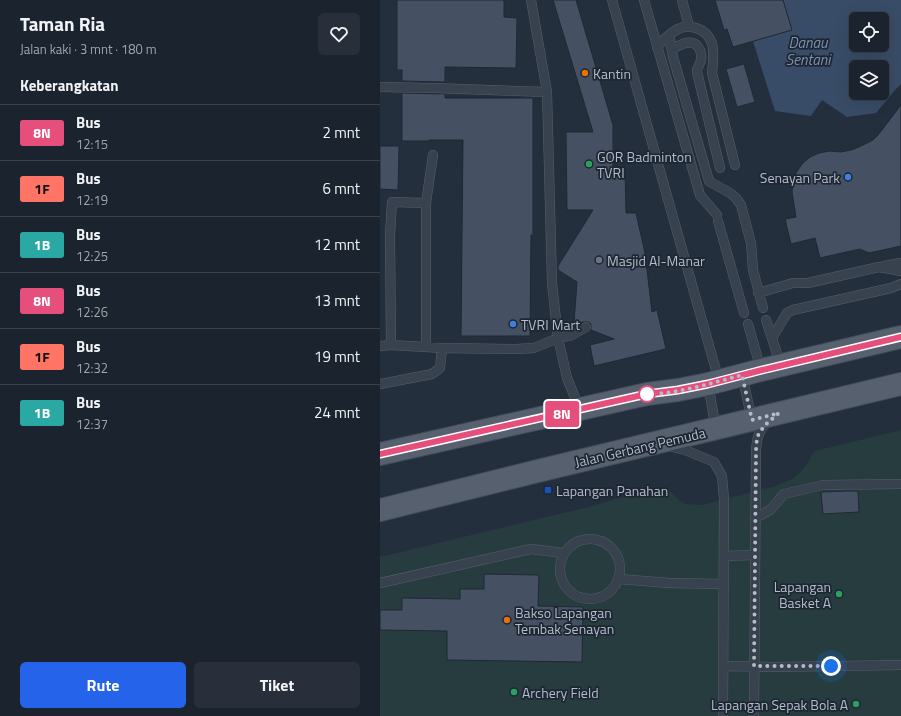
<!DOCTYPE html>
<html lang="id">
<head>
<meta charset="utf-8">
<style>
	body { margin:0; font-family:"Titillium Web",sans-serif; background:#282f3a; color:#f1f3f6; height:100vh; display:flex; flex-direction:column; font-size:15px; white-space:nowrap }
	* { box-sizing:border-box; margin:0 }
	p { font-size:13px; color:#a0a4aa }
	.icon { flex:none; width:22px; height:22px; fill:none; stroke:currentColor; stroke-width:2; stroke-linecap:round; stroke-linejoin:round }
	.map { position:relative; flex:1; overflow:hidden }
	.panel { display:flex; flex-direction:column; background:#1b232e; width:380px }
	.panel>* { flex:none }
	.badge { padding:0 8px; border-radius:3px; font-size:14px; line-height:26px }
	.controls { position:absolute; left:469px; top:12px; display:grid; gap:8px }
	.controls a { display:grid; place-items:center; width:40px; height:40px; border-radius:6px; background:#1b232e; box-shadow:0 4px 16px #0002,0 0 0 1px #39404a; font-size:20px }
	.you { position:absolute; width:20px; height:20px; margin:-10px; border:3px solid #fff; border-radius:50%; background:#1a73e8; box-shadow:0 0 0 6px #1a73e833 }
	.map>.badge { position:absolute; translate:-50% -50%; box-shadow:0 0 0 2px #fff }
	h2 { padding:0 20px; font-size:15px; line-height:36px }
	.round { display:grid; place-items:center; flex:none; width:42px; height:42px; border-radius:6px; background:#282f3a }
	.head { display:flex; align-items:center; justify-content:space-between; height:68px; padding:0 20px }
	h1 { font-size:19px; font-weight:700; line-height:30px }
	.primary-button { display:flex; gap:8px; margin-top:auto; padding:8px 20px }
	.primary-button a { flex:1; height:46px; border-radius:6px; background:#2563eb; color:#fff; font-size:16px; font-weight:700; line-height:46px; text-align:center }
	.primary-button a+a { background:#282f3a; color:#f1f3f6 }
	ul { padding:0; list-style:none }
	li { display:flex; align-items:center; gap:12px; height:56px; padding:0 20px; border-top:1px solid #39404a }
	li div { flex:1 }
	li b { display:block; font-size:15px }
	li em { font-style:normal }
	li .badge { min-width:44px; font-weight:700; text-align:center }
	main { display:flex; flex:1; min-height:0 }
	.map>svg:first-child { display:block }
</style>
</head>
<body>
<main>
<section class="panel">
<div class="head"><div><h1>Taman Ria</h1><p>Jalan kaki · 3 mnt · 180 m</p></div><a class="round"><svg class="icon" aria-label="heart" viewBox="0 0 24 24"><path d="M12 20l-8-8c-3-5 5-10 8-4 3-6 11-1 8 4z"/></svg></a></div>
<h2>Keberangkatan</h2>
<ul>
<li><span class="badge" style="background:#e64f7c;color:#fff">8N</span><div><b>Bus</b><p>12:15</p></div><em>2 mnt</em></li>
<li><span class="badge" style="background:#ff7465;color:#111">1F</span><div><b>Bus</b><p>12:19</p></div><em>6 mnt</em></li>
<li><span class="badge" style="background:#2aa8a4;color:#fff">1B</span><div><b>Bus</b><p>12:25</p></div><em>12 mnt</em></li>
<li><span class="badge" style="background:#e64f7c;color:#fff">8N</span><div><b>Bus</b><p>12:26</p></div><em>13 mnt</em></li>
<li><span class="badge" style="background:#ff7465;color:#111">1F</span><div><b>Bus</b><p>12:32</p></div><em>19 mnt</em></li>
<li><span class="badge" style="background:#2aa8a4;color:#fff">1B</span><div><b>Bus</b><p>12:37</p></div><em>24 mnt</em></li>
</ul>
<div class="primary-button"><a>Rute</a><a>Tiket</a></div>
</section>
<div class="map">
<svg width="521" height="716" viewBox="0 0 521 716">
	<rect width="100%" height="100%" fill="#242f3e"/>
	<path fill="#263c3f" d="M 521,430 L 521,716 L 0,716 L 0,557 L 213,506 L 271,488 L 285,488 L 290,491 L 299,500 L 306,504 L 322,505 L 396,486 L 414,478 L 424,468 L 435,451 Z"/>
	<path fill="#394c67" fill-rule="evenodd" d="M 360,0 L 521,0 L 521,84 L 515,90 L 496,113 L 467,117 L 442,100 L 431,116 L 395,111 ZM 476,19 L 502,19 L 502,45 L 476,45 ZM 476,67 L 502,67 L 502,93 L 476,93 Z"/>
	<path fill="#455162" stroke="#1f2835" d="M 17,0 L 124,0 L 124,17 L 137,18 L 136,68 L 65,67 L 65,82 L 22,81 L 22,70 L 17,70 Z
		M 173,0 L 196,0 L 233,125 L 233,169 L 245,169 L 246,213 L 256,213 L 265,253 L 272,312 L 277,310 L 286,349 L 214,366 L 210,345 L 234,339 L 211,330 L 211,324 L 209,322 L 203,322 L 199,324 L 194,323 L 197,282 L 178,270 L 178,266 L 213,210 L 187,210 L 186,132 L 213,132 Z
		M 335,0 L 403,0 L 412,30 L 353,47 L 347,29 L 344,30 Z
		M 364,64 L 375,102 L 357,107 L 346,69 Z
		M 22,93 L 65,94 L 65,98 L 153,98 L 153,235 L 151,235 L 150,336 L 81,336 L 83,140 L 49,140 L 49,141 L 22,141 Z
		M 521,105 L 521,246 L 489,253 L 480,249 L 440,258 L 435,238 L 411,244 L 405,219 L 416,217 L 412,192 L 413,182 L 416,173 L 422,164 L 430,157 L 439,153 L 450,151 L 461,152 L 471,150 L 479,147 L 493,140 L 498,135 Z
		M 0,146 L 19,146 L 18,190 L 0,189 Z
		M 467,491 L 478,491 L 479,512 L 443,514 L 441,492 Z
		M 104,574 L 159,575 L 158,606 L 203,607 L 202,662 L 67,660 L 67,631 L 0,630 L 0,610 L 22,610 L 22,598 L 80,599 L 80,589 L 104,589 Z"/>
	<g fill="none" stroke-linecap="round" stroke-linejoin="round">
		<g stroke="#565f6c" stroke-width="10">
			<path id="service" d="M 151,0 L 167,92
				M 232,0 L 339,381
				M 264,0 L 320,195 L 337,215
				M 302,0 L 309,26
				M 289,35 L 293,57 L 329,181 L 332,183 L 350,193 L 356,198 L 361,205 L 371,243 L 373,270 L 383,308
				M 277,47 C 283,40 290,33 298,29 C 304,26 310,26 316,28 C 337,35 334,55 332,73 L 355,165
				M 292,49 C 301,44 314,37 320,50 C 321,53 322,56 321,60 C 320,64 317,67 317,72 L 340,168
				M 0,87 L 53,88 L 167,92 L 172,283 L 178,338 L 187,378 L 200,410
				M 338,221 L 364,313
				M 504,266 L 521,263
				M 378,293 L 413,283 L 428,283 L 499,267 L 521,271
				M 386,320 L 401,366
				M 368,324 L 381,370
				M 392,338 L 407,313 L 413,310 L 511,288 L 521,284
				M 11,345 L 10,235 L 12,202 L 46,203
				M 0,346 L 11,345 L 62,348
				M 46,347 L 46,203 L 53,155
				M 362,375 L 372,420
				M 0,384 L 52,374 L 60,368 L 62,348 L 136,349 L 154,348 L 178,338 L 192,335 L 206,327
				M 328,384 L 336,429
				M 289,446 L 305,450 L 334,462 L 342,476 L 344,499 L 343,716
				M 375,518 L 390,510 L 404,494 L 443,485 L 521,484
				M180 569a30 30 0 1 1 60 0a30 30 0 1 1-60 0Z
				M 344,556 L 375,555
				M 239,579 L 289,583 L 344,584
				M 0,583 L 151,549 L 183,553
				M 343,666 L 393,667 L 521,665
				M 374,716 L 376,450 C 377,437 379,429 390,420"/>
		</g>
		<g stroke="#414a57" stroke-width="24">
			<path id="primary" d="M 0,454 L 267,394 L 298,390 L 328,384 L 381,370 L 521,337
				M 0,510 L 166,469 L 521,384"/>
		</g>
		<use href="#service" stroke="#38414e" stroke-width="9"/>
		<use href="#primary" stroke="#56606e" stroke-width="22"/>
	</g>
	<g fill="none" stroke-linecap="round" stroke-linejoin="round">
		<g stroke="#fff" stroke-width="9">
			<path id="line" d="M 0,454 L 267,394 L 298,390 L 328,384 L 382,370 L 521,337"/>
		</g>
		<use href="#line" stroke="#e64f7c" stroke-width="6"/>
		<path stroke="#b4bcc9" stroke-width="4" stroke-dasharray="0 7.2" d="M 267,394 C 297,394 332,383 362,375 L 372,420 L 399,413 L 384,426 L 377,437 L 376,450 L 374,666 L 451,666"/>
	</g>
	<g fill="#e8710a" stroke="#1d2633" stroke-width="1.5">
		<circle cx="205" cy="73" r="4"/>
		<circle cx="127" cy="620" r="4"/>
	</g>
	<g fill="#2e9e5b" stroke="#1d2633" stroke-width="1.5">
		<circle cx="209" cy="164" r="4"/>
		<circle cx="459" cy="594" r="4"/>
		<circle cx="134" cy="692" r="4"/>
		<circle cx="476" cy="704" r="4"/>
	</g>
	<g fill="#3f7fe0" stroke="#1d2633" stroke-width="1.5">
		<circle cx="468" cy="177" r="4"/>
		<circle cx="133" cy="324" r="4"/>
	</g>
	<circle fill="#6b7280" stroke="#1d2633" stroke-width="1.5" cx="219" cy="260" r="4"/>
	<circle fill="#fff" stroke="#e64f7c" stroke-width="2" cx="267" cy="394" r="8"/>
	<rect fill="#1a4fb4" stroke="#1d2633" stroke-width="1.5" x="164" y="486" width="8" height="8" rx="2"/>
	<g text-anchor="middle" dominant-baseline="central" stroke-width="3.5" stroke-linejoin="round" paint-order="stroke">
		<g font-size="14" fill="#b4bcc9" stroke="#1d2633" text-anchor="start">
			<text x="213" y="73">Kantin</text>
			<text x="217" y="156">GOR Badminton<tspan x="217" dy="16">TVRI</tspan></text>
			<text x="460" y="177" text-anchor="end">Senayan Park</text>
			<text x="227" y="260">Masjid Al-Manar</text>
			<text x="141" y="324">TVRI Mart</text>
			<text x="176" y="490">Lapangan Panahan</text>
			<text x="451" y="586" text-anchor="end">Lapangan<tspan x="451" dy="16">Basket A</tspan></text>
			<text x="135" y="612">Bakso Lapangan<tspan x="135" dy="16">Tembak Senayan</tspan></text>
			<text x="142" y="692">Archery Field</text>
			<text x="468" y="704" text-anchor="end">Lapangan Sepak Bola A</text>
		</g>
		<g font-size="14" fill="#b4bcc9" stroke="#1d2633">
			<text transform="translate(260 447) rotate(-13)">Jalan Gerbang Pemuda</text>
		</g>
		<g font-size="15" font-style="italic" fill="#7c92b1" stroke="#1d2633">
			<text x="428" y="42">Danau<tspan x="428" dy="17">Sentani</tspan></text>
		</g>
	</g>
</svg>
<div class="controls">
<a><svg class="icon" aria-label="locate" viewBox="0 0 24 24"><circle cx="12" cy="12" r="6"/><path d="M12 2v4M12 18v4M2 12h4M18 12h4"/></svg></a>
<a><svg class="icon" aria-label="layers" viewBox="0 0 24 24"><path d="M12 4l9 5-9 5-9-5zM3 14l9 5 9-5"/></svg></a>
</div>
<div class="you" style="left:451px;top:666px"></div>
<b class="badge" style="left:182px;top:414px;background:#e64f7c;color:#fff">8N</b>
</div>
</main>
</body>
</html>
